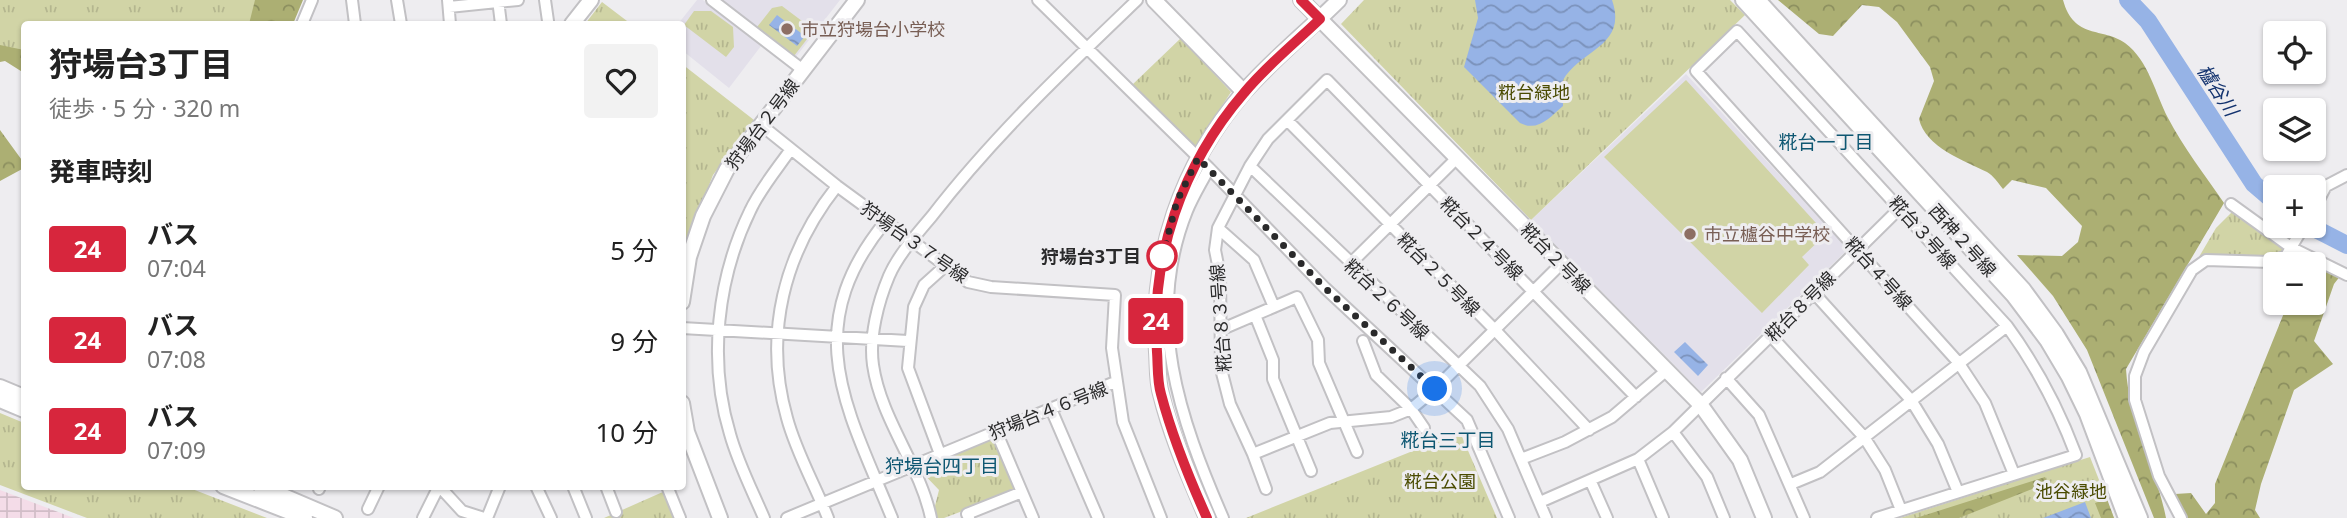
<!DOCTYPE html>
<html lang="ja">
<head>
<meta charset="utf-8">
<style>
	body { margin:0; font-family:"Noto Sans","Noto Sans JP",sans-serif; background:#f2f2f2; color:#222; height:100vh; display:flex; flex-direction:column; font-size:26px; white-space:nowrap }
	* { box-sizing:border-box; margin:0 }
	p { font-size:23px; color:#767676 }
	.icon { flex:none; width:38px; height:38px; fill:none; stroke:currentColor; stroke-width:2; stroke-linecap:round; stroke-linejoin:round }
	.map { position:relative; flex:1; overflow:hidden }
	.drawer { position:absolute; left:21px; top:21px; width:665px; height:469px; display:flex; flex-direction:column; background:#fff; border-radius:7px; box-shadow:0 2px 5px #0004 }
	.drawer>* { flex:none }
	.badge { padding:0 14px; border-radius:5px; font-size:24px; line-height:46px }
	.buttons { position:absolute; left:2263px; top:21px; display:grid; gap:14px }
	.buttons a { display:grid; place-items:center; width:63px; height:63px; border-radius:7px; background:#fff; box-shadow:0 2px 5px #0004; font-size:35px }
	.you { position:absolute; width:35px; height:35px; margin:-18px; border:5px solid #fff; border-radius:50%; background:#1a73e8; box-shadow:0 0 0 10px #1a73e833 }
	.map>.badge { position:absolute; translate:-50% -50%; box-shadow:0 0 0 4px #fff }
	h2 { padding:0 28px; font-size:26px; line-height:63px }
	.round { display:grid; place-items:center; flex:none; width:74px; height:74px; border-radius:7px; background:#f2f2f2 }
	.summary { display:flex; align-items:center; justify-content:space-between; height:119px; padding:0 28px }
	h1 { font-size:33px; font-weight:700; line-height:52px }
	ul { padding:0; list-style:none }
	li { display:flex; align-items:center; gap:21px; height:91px; padding:0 28px }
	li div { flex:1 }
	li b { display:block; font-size:26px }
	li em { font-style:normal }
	li .badge { min-width:77px; font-weight:700; text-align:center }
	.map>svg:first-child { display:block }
</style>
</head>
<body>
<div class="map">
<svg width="2347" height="518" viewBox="0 0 2347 518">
	<defs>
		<pattern id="industrial-grid" width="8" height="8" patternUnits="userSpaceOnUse" patternTransform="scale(1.75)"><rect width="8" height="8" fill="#f4dce8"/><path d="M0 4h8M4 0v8" fill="none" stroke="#d1bdc7"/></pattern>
		<pattern id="grass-tufts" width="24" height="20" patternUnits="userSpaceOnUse" patternTransform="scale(1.75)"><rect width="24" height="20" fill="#d1d4a6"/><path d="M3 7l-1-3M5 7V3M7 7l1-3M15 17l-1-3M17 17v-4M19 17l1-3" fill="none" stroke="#b4b68f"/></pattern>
		<pattern id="forest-crowns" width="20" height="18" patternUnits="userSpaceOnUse" patternTransform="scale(1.75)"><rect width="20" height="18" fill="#acaf73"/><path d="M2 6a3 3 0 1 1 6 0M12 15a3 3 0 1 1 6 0" fill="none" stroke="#8c8f5f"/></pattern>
		<pattern id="water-waves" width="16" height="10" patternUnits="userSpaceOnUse" patternTransform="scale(1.75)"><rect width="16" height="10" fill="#96b3e6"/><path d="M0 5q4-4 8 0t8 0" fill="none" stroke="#7b92bb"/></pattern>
	</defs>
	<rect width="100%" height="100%" fill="#eeedf0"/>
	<path fill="#e3e0ea" d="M 697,0 L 703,0 L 761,46 L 729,88 L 683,51 L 682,24 L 678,24 Z
		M 720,0 L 840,0 L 795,58 Z
		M 1686,74 L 1848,249 L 1701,392 L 1531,220 Z"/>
	<path fill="url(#industrial-grid)" d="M 0,490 L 74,518 L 0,518 Z"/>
	<path fill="url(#grass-tufts)" d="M 0,0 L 260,0 L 252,24 L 24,24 L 24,71 L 0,57 Z
		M 1364,0 L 1730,0 L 1745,15 L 1531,220 L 1341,24 Z
		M 602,2 L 631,24 L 585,24 Z
		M 694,11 L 711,11 L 733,27 L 734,47 L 726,57 L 684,25 Z
		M 1181,38 L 1231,92 L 1195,147 L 1132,85 Z
		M 682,64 L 754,120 L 713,175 L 684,249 Z
		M 2235,209 L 2284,247 L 2283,252 L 2269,258 L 2196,262 L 2216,228 Z
		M 0,413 L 24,423 L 24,486 L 187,487 L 267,518 L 87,518 L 0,485 Z
		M 1460,432 L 1497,518 L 1246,518 Z
		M 987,439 L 996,443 L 1013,484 L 1013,492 L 944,518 L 935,518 L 933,514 L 939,490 L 917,467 Z
		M 2090,457 L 2114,518 L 1900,518 Z
		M 665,491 L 675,518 L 604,518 Z"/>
	<path fill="url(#forest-crowns)" d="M 255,0 L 303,0 L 293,24 L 249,24 Z
		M 1778,0 L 2063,0 C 2074,40 2103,27 2125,43 C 2149,61 2155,93 2168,118 C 2183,147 2205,175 2224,203 L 2126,369 C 2129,422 2156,467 2166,518 L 2154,518 L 2087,350 L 2053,296 L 2017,255 L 2062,256 L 2078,242 L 2082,226 L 2046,188 L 2012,180 L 2003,189 C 1999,184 1993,175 1987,172 C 1965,161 1925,147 1919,119 L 1934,81 L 1930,67 L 1897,22 L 1879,7 L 1862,5 L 1833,36 L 1819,34 Z
		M 0,45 L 24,50 L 24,73 L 5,61 L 0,62 Z
		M 0,130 L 24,163 L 24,168 L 0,181 Z
		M 2314,265 L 2341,275 L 2334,284 L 2314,341 L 2333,364 L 2294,390 L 2261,484 L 2255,510 L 2260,518 L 2187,518 L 2175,494 L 2191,493 L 2206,514 L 2215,503 L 2215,484 L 2288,303 L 2314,303 Z
		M 2045,477 L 2047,483 L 1959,518 L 1916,518 Z
		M 2107,499 L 2114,518 L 2101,518 L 2095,503 Z"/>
	<path fill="#d1d4a6" d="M 782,6 L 814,30 L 794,56 L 757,27 L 772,8 Z
		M 1686,80 L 1826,234 L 1802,257 L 1809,265 L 1762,313 L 1604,157 Z"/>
	<path fill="url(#water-waves)" d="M 1475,0 L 1612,0 C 1628,46 1581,49 1563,80 L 1563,106 C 1549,118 1538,132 1520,123 L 1464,67 L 1478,18 Z
		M 777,15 L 805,36 L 797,46 L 769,25 Z
		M 1685,342 L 1708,365 L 1698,376 L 1674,352 Z
		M 2085,502 L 2091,518 L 2043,518 Z"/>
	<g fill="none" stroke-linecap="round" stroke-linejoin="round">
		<path stroke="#96b3e6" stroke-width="18" d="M 2128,0 L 2148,21 L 2254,184 L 2275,202
			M 2310,226 L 2347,245"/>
		<g stroke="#c2c1c4" stroke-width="14">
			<path id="street" d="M 352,0 L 355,24
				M 397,0 L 401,24
				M 448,0 L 450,24
				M 498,0 L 501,24
				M 545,0 L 548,21
				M 712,0 L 803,70
				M 1038,0 L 1209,168 L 1325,288 L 1467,420 L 1509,518
				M 449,7 L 518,0
				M 302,24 L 312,0
				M 1287,120 L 1495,330 L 1589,430
				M 761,125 L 837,186 L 968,282 L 991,287 L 1115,295 L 1112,348 L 1123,422 L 1161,518
				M 1250,166 L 1480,386 L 1508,429 L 1546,518
				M 1209,168 C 1202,182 1193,196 1187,211 C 1144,318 1180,419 1223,518
				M 2231,204 L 2292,248 L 2347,275
				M 2314,209 L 2326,186 L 2347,175
				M 885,222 C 798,329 847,408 892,518
				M 1218,228 L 1254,260 L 1274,307
				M 1350,264 L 1457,158
				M 1561,264 L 1435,389 L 1411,409 L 1391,417 L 1330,423 L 1253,454 L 1230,404 L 1221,369 L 1220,275 L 1215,250 L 1218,228 L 1250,166 L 1268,139 L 1327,80 L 1636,397
				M 1814,293 L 1911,400 L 1938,444 L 1958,492
				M 1255,315 L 1273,360 L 1273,379 L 1311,471
				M 682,328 L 908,341
				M 1220,330 L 1297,297 L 1318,340 L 1319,363 L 1357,452
				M 1770,335 L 1864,437 L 1885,470 L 1901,510
				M 1363,341 L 1376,375 L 1411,409 L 1424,428
				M 1726,378 L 1759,415 L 1804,518
				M 1051,409 L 1098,518
				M 996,431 L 1033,518
				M 1673,432 L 1707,477 L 1724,518
				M 940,454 L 908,368 L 914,307 L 924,285 L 944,267
				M 1253,454 L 1266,489
				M 1521,459 L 1565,442 L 1612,417 L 1667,370
				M 1638,459 L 1663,518
				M 1591,482 L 1607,518
				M 1791,484 L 1820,472 L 2007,326
				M 439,486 L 462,511 L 484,518
				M 536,486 L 551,518
				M 573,486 L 586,518
				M 606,486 L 616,512
				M 667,486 L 680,518
				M 319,489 L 320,486
				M 1540,502 L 1638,459 L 1673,432 L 1900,208
				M 368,509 L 379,486
				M 423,518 L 439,486
				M 487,518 L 500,486
				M 764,518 C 752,490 738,463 730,434 C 708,362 717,279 750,211 C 760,189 777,169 791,149
				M 787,518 L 1115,382
				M 828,518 C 815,485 796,452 787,418 C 763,334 784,253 837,186
				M 931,518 C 920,465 881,420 873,365 C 869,337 878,302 889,276 C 898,255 917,234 932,216 C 993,137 1065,69 1137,0
				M 969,518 L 967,514 L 1022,492
				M 1877,518 L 2076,455 C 2058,407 2037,367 2007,326 L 1737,31 L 1696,71 L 1958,362 L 1985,403 L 2014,474
				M 2181,518 L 2159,476 L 2135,400 L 2135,376 L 2144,352 L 2192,270 L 2206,260 L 2271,262 L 2286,256 L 2304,226"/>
		</g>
		<g stroke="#c2c1c4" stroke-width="18">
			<path id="secondary" d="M 1154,0 L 1244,92
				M 1301,0 L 1700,404 L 1740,460 L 1764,518
				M 1743,0 L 2014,296 L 2047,340 L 2069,377 L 2087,414 L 2126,518
				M 1758,0 L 2023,289 L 2056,334 L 2079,372 L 2140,518
				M 572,24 L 591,0
				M 682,302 L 689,257 L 703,216 L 727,169 L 857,0
				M 0,387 L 24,397
				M 0,400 L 24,410
				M 682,403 L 687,432 L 720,518
				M 223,486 L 305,518
				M 260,486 L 335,518
				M 1207,518 C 1190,478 1171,436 1161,394 C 1157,381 1158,365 1157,352 C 1150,257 1182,164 1244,92 C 1273,59 1308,31 1339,0"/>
		</g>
		<use href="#street" stroke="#fff" stroke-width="10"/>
		<use href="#secondary" stroke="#fff" stroke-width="14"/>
	</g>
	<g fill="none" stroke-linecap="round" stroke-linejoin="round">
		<g stroke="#fff" stroke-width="16">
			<path id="line" d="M 1207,518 C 1189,478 1172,436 1161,394 C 1157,381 1158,365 1157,352 C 1150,257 1182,165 1244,93 C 1266,66 1295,43 1320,19 L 1301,0"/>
		</g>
		<use href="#line" stroke="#d7263d" stroke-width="10"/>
		<path stroke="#2a2a2b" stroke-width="7" stroke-dasharray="0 12.6" d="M 1162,256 L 1161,262 L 1177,201 L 1198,158 L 1325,288 L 1435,389"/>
	</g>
	<g fill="#8d6e63" stroke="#eeedf0" stroke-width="2.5">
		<circle cx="787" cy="29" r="7"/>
		<circle cx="1690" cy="234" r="7"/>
	</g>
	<circle fill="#fff" stroke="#d7263d" stroke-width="3.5" cx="1162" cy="256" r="14"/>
	<g text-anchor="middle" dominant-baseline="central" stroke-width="6" stroke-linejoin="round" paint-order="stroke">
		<g font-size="18" fill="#785e54" stroke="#eeedf0" text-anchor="start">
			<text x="801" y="29">市立狩場台小学校</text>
			<text x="1704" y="234">市立櫨谷中学校</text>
		</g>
		<g font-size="18" fill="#4a4b00" stroke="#eeedf0">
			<text x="1534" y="92">糀台緑地</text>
			<text x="1440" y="481">糀台公園</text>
			<text x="2071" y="491">池谷緑地</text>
		</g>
		<g font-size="18" fill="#2a2a2b" stroke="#eeedf0">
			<text transform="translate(762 124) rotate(-53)">狩場台２号線</text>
			<text transform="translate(1923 232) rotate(48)">糀台３号線</text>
			<text transform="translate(1482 238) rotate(45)">糀台２４号線</text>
			<text transform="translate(1963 240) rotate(48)">西神２号線</text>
			<text transform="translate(915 242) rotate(35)">狩場台３７号線</text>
			<text transform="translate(1556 258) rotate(45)">糀台２号線</text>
			<text transform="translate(1879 273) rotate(48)">糀台４号線</text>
			<text transform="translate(1439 274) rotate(45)">糀台２５号線</text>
			<text transform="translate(1387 299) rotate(43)">糀台２６号線</text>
			<text transform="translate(1800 306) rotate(-45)">糀台８号線</text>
			<text transform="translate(1220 318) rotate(-94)">糀台８３号線</text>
			<text transform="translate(1048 410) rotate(-22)">狩場台４６号線</text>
		</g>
		<g font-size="18" font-weight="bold" fill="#2a2a2b" stroke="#eeedf0" text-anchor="end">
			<text x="1141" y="256">狩場台3丁目</text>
		</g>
		<g font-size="19" font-style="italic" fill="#12326e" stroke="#eeedf0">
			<text transform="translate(2218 90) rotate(57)">櫨谷川</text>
		</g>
		<g font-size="19" fill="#0e5772" stroke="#eeedf0">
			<text x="1826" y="142">糀台一丁目</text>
			<text x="1448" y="440">糀台三丁目</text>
			<text x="942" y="466">狩場台四丁目</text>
		</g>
	</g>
</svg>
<div class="buttons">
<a><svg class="icon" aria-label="locate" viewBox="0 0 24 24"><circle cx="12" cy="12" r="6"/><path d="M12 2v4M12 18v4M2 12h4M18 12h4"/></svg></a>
<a><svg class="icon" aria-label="layers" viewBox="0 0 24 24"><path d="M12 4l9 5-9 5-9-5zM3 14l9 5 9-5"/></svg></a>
<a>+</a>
<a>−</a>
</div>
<div class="you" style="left:1435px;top:389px"></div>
<b class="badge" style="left:1156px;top:321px;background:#d7263d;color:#fff">24</b>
<section class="drawer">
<div class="summary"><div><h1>狩場台3丁目</h1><p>徒歩 · 5 分 · 320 m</p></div><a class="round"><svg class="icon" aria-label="heart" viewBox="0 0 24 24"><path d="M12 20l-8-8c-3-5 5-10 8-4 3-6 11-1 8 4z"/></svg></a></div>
<h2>発車時刻</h2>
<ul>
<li><span class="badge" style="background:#d7263d;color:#fff">24</span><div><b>バス</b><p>07:04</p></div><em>5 分</em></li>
<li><span class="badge" style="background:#d7263d;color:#fff">24</span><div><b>バス</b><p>07:08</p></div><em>9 分</em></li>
<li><span class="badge" style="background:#d7263d;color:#fff">24</span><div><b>バス</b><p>07:09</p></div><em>10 分</em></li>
</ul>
</section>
</div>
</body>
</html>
